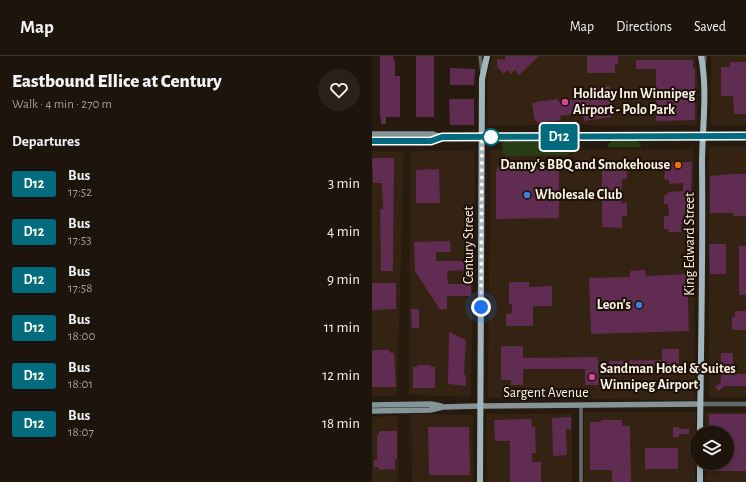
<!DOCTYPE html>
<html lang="en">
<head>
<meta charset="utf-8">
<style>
	body { margin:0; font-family:"Alegreya Sans",sans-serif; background:#2a2119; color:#f1f3f6; height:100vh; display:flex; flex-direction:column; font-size:15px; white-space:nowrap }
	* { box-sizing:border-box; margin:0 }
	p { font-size:13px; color:#a09e9d }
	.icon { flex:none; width:22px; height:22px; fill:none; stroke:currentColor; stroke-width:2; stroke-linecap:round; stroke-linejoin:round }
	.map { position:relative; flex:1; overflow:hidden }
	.panel { display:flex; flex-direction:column; background:#1d140b; width:372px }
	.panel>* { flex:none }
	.badge { padding:0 8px; border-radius:3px; font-size:14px; line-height:26px }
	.controls { position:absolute; left:318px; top:370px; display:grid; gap:8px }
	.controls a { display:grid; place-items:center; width:44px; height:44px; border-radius:50%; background:#1d140b; box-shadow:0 2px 6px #0003,0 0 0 1px #3b332c; font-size:20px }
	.you { position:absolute; width:20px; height:20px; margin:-10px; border:3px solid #fff; border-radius:50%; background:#1a73e8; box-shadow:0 0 0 6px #1a73e833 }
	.map>.badge { position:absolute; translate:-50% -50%; box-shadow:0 0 0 2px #fff }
	h2 { padding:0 12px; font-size:15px; line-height:36px }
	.round { display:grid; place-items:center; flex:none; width:42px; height:42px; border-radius:21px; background:#2a2119 }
	.head { display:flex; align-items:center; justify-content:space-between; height:68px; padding:0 12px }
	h1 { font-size:19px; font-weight:800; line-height:30px }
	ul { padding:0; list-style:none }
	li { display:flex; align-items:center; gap:12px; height:48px; padding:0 12px }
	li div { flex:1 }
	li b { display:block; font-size:15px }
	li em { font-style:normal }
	li .badge { min-width:44px; font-weight:700; text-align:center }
	header { display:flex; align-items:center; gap:24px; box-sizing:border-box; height:56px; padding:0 20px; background:#1d140b; border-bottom:1px solid #3b332c }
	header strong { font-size:19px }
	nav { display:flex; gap:22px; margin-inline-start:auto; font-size:14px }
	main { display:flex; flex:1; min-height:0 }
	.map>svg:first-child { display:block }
</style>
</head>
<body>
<header>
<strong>Map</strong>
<nav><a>Map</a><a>Directions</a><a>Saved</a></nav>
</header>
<main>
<section class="panel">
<div class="head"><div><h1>Eastbound Ellice at Century</h1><p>Walk · 4 min · 270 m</p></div><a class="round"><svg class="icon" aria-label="heart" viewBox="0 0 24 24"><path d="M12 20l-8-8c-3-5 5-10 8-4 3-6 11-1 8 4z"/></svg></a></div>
<h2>Departures</h2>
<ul>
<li><span class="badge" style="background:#026c7e;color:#fff">D12</span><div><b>Bus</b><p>17:52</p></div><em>3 min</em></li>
<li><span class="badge" style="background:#026c7e;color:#fff">D12</span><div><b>Bus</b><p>17:53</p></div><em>4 min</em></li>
<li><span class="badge" style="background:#026c7e;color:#fff">D12</span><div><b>Bus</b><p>17:58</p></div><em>9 min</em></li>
<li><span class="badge" style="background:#026c7e;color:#fff">D12</span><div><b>Bus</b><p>18:00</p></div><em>11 min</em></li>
<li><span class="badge" style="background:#026c7e;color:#fff">D12</span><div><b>Bus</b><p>18:01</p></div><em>12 min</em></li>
<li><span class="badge" style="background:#026c7e;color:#fff">D12</span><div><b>Bus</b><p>18:07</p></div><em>18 min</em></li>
</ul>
</section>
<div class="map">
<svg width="374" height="426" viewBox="0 0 374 426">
	<rect width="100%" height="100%" fill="#271a0f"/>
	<path fill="#342212" d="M 120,0 L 323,0 L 326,20 L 325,69 L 116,69 L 115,21 Z
		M 339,0 L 374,0 L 374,69 L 339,69 Z
		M 337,90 L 374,90 L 374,341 L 337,341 Z
		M 322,93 L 323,344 L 116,342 L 118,94 Z
		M 103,94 L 99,341 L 37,339 L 38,95 Z
		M 0,95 L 32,96 L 25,340 L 0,340 Z
		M 212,356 L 324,356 L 323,426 L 212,426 Z
		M 333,356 L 374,356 L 374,426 L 334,426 L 333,407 L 355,407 L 355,377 L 333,377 Z
		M 39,358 L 101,359 L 101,426 L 40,426 Z
		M 114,358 L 200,358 L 200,426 L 115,426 Z
		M 26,360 L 26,426 L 0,426 L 0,361 Z"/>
	<path fill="#283d16" d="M 197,84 L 199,86 L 199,95 L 195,99 L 134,100 L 131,98 L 130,85 Z
		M 240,85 L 265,85 L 268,87 L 269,91 L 236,91 L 236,88 Z"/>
	<path fill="#602c51" d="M 8,0 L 21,0 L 23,6 L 23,20 L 28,20 L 28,61 L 14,61 L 14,68 L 9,68 L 9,61 L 8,61 Z
		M 44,0 L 62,0 L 62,61 L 44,61 Z
		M 133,0 L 167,0 L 147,19 L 143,14 L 139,18 L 135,14 L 132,18 L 125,11 L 125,3 L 133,4 Z
		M 215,0 L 244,0 L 246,1 L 246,9 L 243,8 L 243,17 L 215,17 Z
		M 264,4 L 321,4 L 321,12 L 323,12 L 323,64 L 284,65 L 284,13 L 264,13 Z
		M 358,6 L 374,6 L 374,58 L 362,58 L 361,40 L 349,40 L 349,11 L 358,11 Z
		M 78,12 L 103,13 L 102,29 L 78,29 Z
		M 238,30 L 241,52 L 237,52 L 239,61 L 212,65 L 211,57 L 188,60 L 189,64 L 165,67 L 165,65 L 163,65 L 160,47 L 163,47 L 163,46 L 186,43 L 186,46 L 224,41 L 223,32 Z
		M 77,43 L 102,43 L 102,69 L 78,69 Z
		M 0,102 L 22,102 L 21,215 L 9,215 L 8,153 L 11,153 L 10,127 L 1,127 Z
		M 237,105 L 250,105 L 250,110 L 255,111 L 255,123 L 250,123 L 249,147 L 255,147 L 255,160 L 250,160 L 250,172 L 230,171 L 230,111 Z
		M 297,106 L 320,106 L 319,139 L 315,144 L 316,151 L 320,150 L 319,168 L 309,168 L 310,176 L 297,176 L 296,173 L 292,173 L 292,160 L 297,160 L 296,148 L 292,148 L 292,140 L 297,136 L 311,135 L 311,127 L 297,128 L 297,124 L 292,123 L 293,111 Z
		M 125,111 L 187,111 L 187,162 L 124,163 L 124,116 L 125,115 Z
		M 67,113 L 68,147 L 44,147 L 44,114 Z
		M 361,118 L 374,118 L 374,160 L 361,160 L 361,157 L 338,157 L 338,120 Z
		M 78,185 L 79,196 L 64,196 L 64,205 L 100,205 L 100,214 L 75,215 L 76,228 L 99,228 L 99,240 L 75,240 L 75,253 L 68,254 L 43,215 L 42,186 Z
		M 337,188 L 354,188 L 354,218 L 338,218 Z
		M 367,190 L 374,190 L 374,239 L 367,239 Z
		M 273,214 L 274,220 L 315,218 L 317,275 L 219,278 L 217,222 L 258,221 L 258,215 Z
		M 137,226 L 157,226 L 157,231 L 180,230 L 180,250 L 161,250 L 161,270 L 134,270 L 134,258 L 140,257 L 140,248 L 137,248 Z
		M 0,227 L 24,227 L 24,253 L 0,254 Z
		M 39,253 L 47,253 L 47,272 L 40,272 Z
		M 363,255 L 374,255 L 374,274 L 360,274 L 360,261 L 363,261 Z
		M 77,276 L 94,284 L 92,319 L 94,319 L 94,330 L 76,328 Z
		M 129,290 L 151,290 L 151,302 L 226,301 L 227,329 L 213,329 L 213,313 L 151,313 L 151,329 L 139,329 L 139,324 L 129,324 Z
		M 290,293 L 307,293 L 307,313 L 304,313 L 304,316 L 238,317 L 237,305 L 290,304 Z
		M 0,294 L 17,294 L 19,297 L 22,297 L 24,331 L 0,331 Z
		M 349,297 L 361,297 L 361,318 L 374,318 L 374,330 L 352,330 L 347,335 L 343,331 L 349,326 Z
		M 45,309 L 59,309 L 59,311 L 63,311 L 63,332 L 41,332 L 41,311 L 45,311 Z
		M 337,358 L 374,358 L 374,415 L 337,415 L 337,407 L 355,407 L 355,377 L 337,377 Z
		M 199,361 L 199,373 L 194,373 L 195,399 L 181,400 L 180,362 Z
		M 159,363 L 160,371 L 163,371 L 164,397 L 160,397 L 160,406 L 169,406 L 169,426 L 138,426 L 138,385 L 123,385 L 122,364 Z
		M 229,364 L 250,364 L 250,370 L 258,370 L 259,426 L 240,426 L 240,414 L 218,414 L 218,366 L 229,366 Z
		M 56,371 L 97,371 L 98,419 L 57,419 Z
		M 301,371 L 307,371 L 307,373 L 317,373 L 317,378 L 307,378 L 307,381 L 301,381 Z
		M 8,375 L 25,375 L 25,403 L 23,403 L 23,413 L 7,414 L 7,411 L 2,411 L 2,404 L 5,404 L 5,380 Z
		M 273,392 L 306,392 L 306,413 L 273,413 Z"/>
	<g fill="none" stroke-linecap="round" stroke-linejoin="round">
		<path stroke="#5f696b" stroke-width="3.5" d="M 108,0 L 110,17
			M 332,10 L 333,0
			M 209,426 L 209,349"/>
		<path stroke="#5f696b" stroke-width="4.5" d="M 328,348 L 374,348"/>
		<path stroke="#849499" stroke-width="5.5" d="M 0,78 L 60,78 L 70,81 L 83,81 L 374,80
			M 0,85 L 59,85 L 70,81
			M 0,349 L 59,348 L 69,350
			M 0,355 L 58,354 L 71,351 L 108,350 L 328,348"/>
		<path stroke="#a1b6bc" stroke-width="6" d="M 328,377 C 329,288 331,199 330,109 C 330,73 336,35 329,0
			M 108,426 L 110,23 L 115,0
			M 328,426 L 328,407"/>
	</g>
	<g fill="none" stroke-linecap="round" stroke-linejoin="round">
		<g stroke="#fff" stroke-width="9">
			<path id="line" d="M 0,85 L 59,85 L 70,81 L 374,80"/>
		</g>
		<use href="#line" stroke="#026c7e" stroke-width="6"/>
		<path stroke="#fbf2eb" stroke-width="4" stroke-dasharray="0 7.2" d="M 109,251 L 110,81 L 119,81"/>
	</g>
	<g fill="#d1479c" stroke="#1d1106" stroke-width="1.5">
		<circle cx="193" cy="46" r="4"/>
		<circle cx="220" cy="321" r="4"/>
	</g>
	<circle fill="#fff" stroke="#026c7e" stroke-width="2" cx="119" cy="81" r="8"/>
	<circle fill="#e8710a" stroke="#1d1106" stroke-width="1.5" cx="306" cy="109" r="4"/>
	<g fill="#3f7fe0" stroke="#1d1106" stroke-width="1.5">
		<circle cx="155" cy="139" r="4"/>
		<circle cx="267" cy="249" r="4"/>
	</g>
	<g text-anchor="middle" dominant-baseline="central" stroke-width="4" stroke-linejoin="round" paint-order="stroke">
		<g font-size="14" font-weight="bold" fill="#fbf2eb" stroke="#1d1106" text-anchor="start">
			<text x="201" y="38">Holiday Inn Winnipeg<tspan x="201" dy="16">Airport - Polo Park</tspan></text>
			<text x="298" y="109" text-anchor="end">Danny's BBQ and Smokehouse</text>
			<text x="163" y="139">Wholesale Club</text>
			<text x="259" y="249" text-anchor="end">Leon's</text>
			<text x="228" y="313">Sandman Hotel &amp; Suites<tspan x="228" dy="16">Winnipeg Airport</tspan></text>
		</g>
		<g font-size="14" fill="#fbf2eb" stroke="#1d1106">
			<text transform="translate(318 188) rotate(-90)">King Edward Street</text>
			<text transform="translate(97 189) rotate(-90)">Century Street</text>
			<text x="174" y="337">Sargent Avenue</text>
		</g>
	</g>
</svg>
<div class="controls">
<a><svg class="icon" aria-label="layers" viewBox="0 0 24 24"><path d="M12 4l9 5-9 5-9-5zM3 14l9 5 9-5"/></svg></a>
</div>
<div class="you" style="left:109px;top:251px"></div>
<b class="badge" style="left:187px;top:81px;background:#026c7e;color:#fff">D12</b>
</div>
</main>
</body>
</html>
